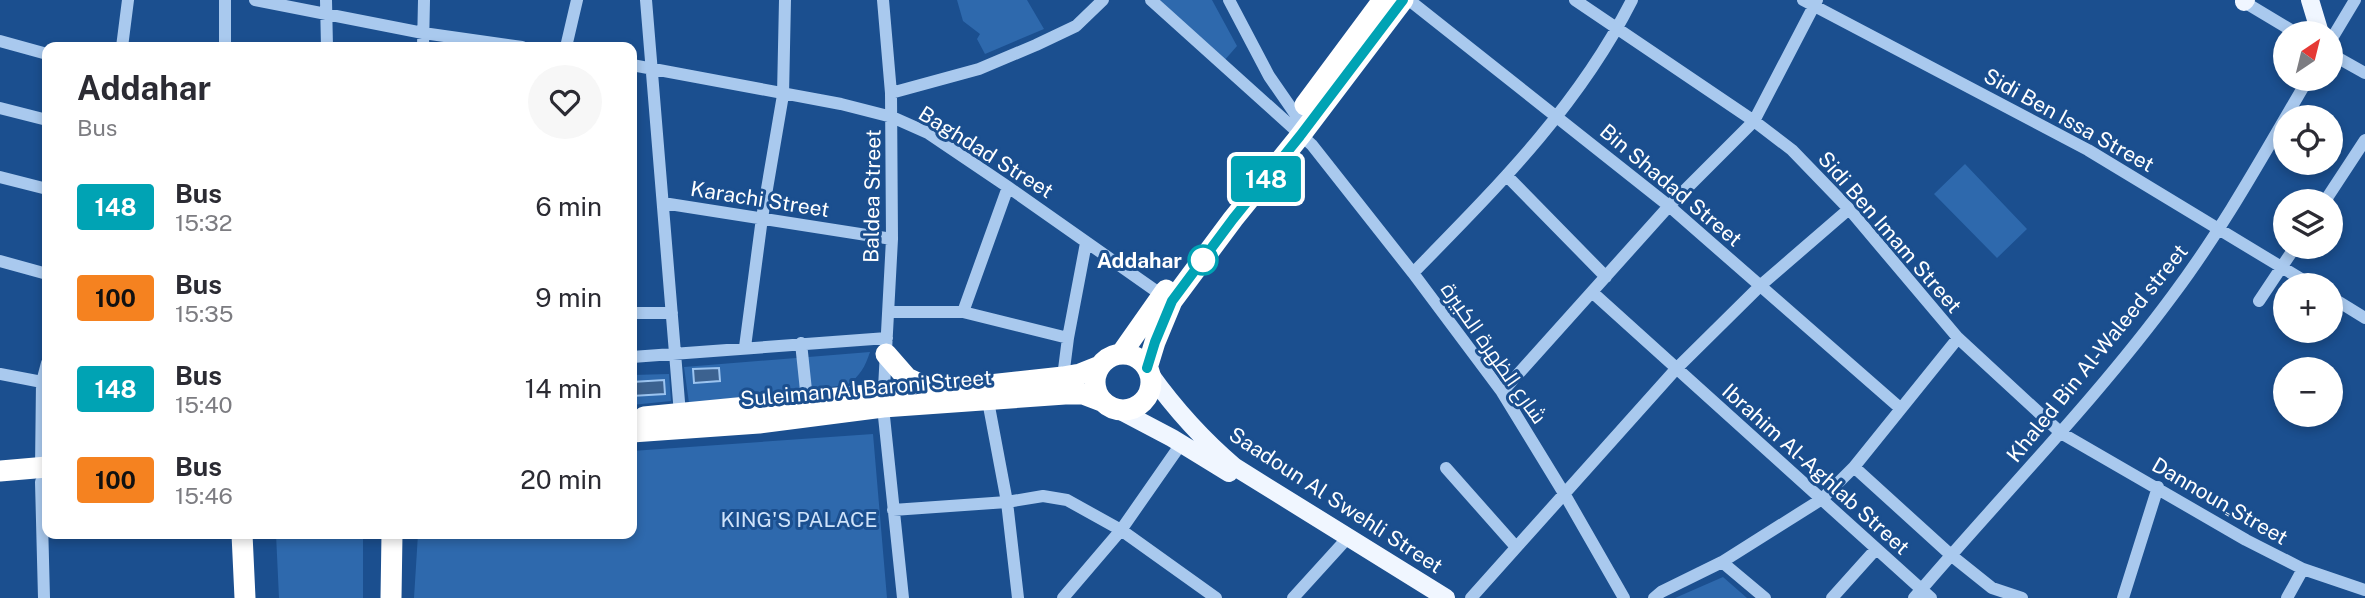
<!DOCTYPE html>
<html lang="en">
<head>
<meta charset="utf-8">
<style>
	body { margin:0; font-family:"Public Sans",Cairo,sans-serif; background:#f7f7f7; color:#2b2b33; height:100vh; display:flex; flex-direction:column; font-size:26px; white-space:nowrap }
	* { box-sizing:border-box; margin:0 }
	p { font-size:23px; color:#7c7c81 }
	.icon { flex:none; width:38px; height:38px; fill:none; stroke:currentColor; stroke-width:2; stroke-linecap:round; stroke-linejoin:round }
	.map { position:relative; flex:1; overflow:hidden }
	.side { position:absolute; left:42px; top:42px; width:595px; height:497px; display:flex; flex-direction:column; background:#fff; border-radius:14px; box-shadow:0 4px 10px #0003 }
	.side>* { flex:none }
	.badge { padding:0 14px; border-radius:5px; font-size:24px; line-height:46px }
	.needle { width:46px; rotate:35deg }
	.tools { position:absolute; left:2273px; top:21px; display:grid; gap:14px }
	.tools a { display:grid; place-items:center; width:70px; height:70px; border-radius:50%; background:#fff; box-shadow:0 4px 10px #0003; font-size:35px }
	.map>.badge { position:absolute; translate:-50% -50%; box-shadow:0 0 0 4px #fff }
	.round { display:grid; place-items:center; flex:none; width:74px; height:74px; border-radius:37px; background:#f7f7f7 }
	.head { display:flex; align-items:center; justify-content:space-between; height:119px; padding:0 35px }
	h1 { font-size:33px; font-weight:700; line-height:52px }
	ul { padding:0; list-style:none }
	li { display:flex; align-items:center; gap:21px; height:91px; padding:0 35px }
	li div { flex:1 }
	li b { display:block; font-size:26px }
	li em { font-style:normal }
	li .badge { min-width:77px; font-weight:700; text-align:center }
	.map>svg:first-child { display:block }
</style>
</head>
<body>
<div class="map">
<svg width="2365" height="598" viewBox="0 0 2365 598">
	<rect width="100%" height="100%" fill="#1b4f8f"/>
	<path fill="#2e69ad" d="M 957,0 L 1027,0 L 1044,29 L 985,54 L 977,39 L 980,34 L 963,21 Z
		M 1160,0 L 1212,0 L 1237,46 L 1223,62 Z
		M 1965,164 L 2027,229 L 1997,258 L 1934,194 Z
		M 870,352 C 865,367 860,376 847,385 L 689,403 L 684,367 Z
		M 669,374 L 671,401 L 632,405 L 632,375 Z
		M 873,434 L 887,598 L 414,598 L 418,534 L 632,534 L 632,451 Z
		M 276,534 L 363,534 L 363,598 L 279,598 Z
		M 1723,577 L 1747,598 L 1675,598 Z"/>
	<path fill="#3c6290" stroke="#9cc4f0" stroke-width="2" d="M 719,368 L 720,381 L 694,383 L 693,369 Z
		M 664,380 L 665,394 L 632,396 L 632,382 Z"/>
	<g fill="none" stroke-linecap="round" stroke-linejoin="round">
		<path stroke="#a9c9ee" stroke-width="12" d="M 255,0 L 423,33 L 522,47
			M 326,0 L 327,47
			M 646,0 L 680,414
			M 883,0 L 891,93 L 892,239 L 883,407 L 903,598
			M 1151,0 L 1312,145 L 1413,273 L 1502,392 L 1565,495 L 1624,598
			M 1229,0 L 1269,76 L 1307,131
			M 1409,0 L 1669,206 L 1900,408
			M 1575,0 L 1754,121 L 1792,150 L 1849,209 L 1958,338 L 2061,433 L 2246,540 L 2303,569 L 2365,590
			M 1803,0 L 2088,150 L 2311,285
			M 2241,0 L 2296,33
			M 2331,40 L 2355,0
			M 0,41 L 47,54
			M 122,47 L 128,0
			M 225,47 L 225,0
			M 423,47 L 424,0
			M 566,47 L 577,0
			M 2331,54 L 2365,73
			M 632,65 L 841,104 L 892,117 L 928,133 L 1008,187 L 1166,298
			M 891,93 L 979,69 L 1036,45 L 1076,26 L 1103,0
			M 0,108 L 47,120
			M 1507,176 L 1606,277
			M 0,177 L 47,189
			M 2325,201 L 2365,140
			M 663,203 L 892,239
			M 0,261 L 47,274
			M 1413,273 C 1496,188 1578,107 1632,0
			M 1592,292 L 1931,598
			M 2331,297 L 2365,318
			M 2259,301 L 2295,247
			M 888,312 L 963,312 L 1068,338
			M 963,312 L 1008,187
			M 632,313 L 672,313
			M 801,343 L 807,400
			M 745,347 L 762,218 L 783,95 L 785,0
			M 632,357 L 887,338
			M 0,374 L 42,382
			M 1063,377 L 1068,338 L 1086,243
			M 1502,392 L 1669,206 L 1754,121 L 1817,0
			M 988,401 L 1007,502 L 1018,598
			M 1854,467 L 1952,556 L 1992,588 L 2022,598
			M 41,468 L 42,382 L 47,363
			M 1446,468 L 1516,547
			M 41,482 L 44,598
			M 893,510 L 1007,502 L 1043,496 L 1067,500 L 1121,530 L 1216,598
			M 1722,562 L 1765,598
			M 1063,598 L 1121,530 L 1181,444
			M 1293,598 L 1343,543
			M 1471,598 L 1676,369 L 1761,285 L 1849,209
			M 1654,598 L 1661,592 L 1722,562 L 1822,499 L 1854,467 L 1958,338
			M 1832,598 L 1876,549
			M 1914,598 C 2000,497 2094,402 2173,295 C 2224,227 2265,152 2308,79
			M 2123,598 L 2158,487
			M 2287,598 L 2303,569"/>
		<path stroke="#f0f6ff" stroke-width="18" d="M 2310,0 L 2320,33
			M 2244,2 L 2246,0
			M 1150,374 C 1175,409 1202,439 1235,467 L 1446,598
			M 1117,409 L 1172,438 L 1229,473"/>
		<path stroke="#fff" stroke-width="21" d="M 1305,105 L 1383,0
			M 886,354 L 907,378 L 935,391
			M 1121,354 L 1166,290
			M1095 382a28 28 0 1 1 56 0a28 28 0 1 1-56 0Z
			M 1147,368 L 1155,342 L 1172,301 L 1233,219 L 1300,136 L 1403,0
			M 944,390 L 1063,377 L 1080,374 L 1100,366
			M 644,417 L 898,392
			M 632,432 L 759,423 L 883,407 L 1065,394 L 1083,394 L 1104,402
			M 0,471 L 47,467
			M 242,534 L 245,598
			M 391,598 L 392,534"/>
	</g>
	<g fill="none" stroke-linecap="round" stroke-linejoin="round">
		<g stroke="#fff" stroke-width="16">
			<path id="line" d="M 1147,368 L 1155,342 L 1172,301 L 1233,219 L 1300,136 L 1403,0"/>
		</g>
		<use href="#line" stroke="#00a3b4" stroke-width="10"/>
	</g>
	<circle fill="#fff" stroke="#00a3b4" stroke-width="3.5" cx="1203" cy="260" r="14"/>
	<g text-anchor="middle" dominant-baseline="central" stroke-width="6" stroke-linejoin="round" paint-order="stroke">
		<g font-size="21" fill="#fff" stroke="#1b4f8f">
			<text transform="translate(2069 120) rotate(29)">Sidi Ben Issa Street</text>
			<text transform="translate(986 152) rotate(32)">Baghdad Street</text>
			<text transform="translate(1671 185) rotate(40)">Bin Shadad Street</text>
			<text transform="translate(872 196) rotate(-89)">Baldea Street</text>
			<text transform="translate(760 199) rotate(9)">Karachi Street</text>
			<text transform="translate(1890 232) rotate(49)">Sidi Ben Imam Street</text>
			<text transform="translate(1494 353) rotate(55)">شارع الظهرة الكبيرة</text>
			<text transform="translate(2097 353) rotate(-51)">Khaled Bin Al-Waleed street</text>
			<text transform="translate(866 388) rotate(-5)">Suleiman Al Baroni Street</text>
			<text transform="translate(1816 469) rotate(42)">Ibrahim Al-Aghlab Street</text>
			<text transform="translate(1336 500) rotate(33)">Saadoun Al Swehli Street</text>
			<text transform="translate(2220 501) rotate(30)">Dannoun ٍStreet</text>
		</g>
		<g font-size="21" font-weight="bold" fill="#fff" stroke="#1b4f8f" text-anchor="end">
			<text x="1182" y="260">Addahar</text>
		</g>
		<g font-size="21" fill="#cfe3fa" stroke="#1b4f8f">
			<text x="799" y="519">KING'S PALACE</text>
		</g>
	</g>
</svg>
<div class="tools">
<a><svg class="needle" viewBox="-14 -14 28 28"><path d="M0-13l5 13h-10z" fill="#e53935"/><path d="M0 13l5-13h-10z" fill="#7c7c81"/></svg></a>
<a><svg class="icon" aria-label="locate" viewBox="0 0 24 24"><circle cx="12" cy="12" r="6"/><path d="M12 2v4M12 18v4M2 12h4M18 12h4"/></svg></a>
<a><svg class="icon" aria-label="layers" viewBox="0 0 24 24"><path d="M12 4l9 5-9 5-9-5zM3 14l9 5 9-5"/></svg></a>
<a>+</a>
<a>−</a>
</div>
<b class="badge" style="left:1266px;top:179px;background:#00a3b4;color:#fff">148</b>
<section class="side">
<div class="head"><div><h1>Addahar</h1><p>Bus</p></div><a class="round"><svg class="icon" aria-label="heart" viewBox="0 0 24 24"><path d="M12 20l-8-8c-3-5 5-10 8-4 3-6 11-1 8 4z"/></svg></a></div>
<ul>
<li><span class="badge" style="background:#00a3b4;color:#fff">148</span><div><b>Bus</b><p>15:32</p></div><em>6 min</em></li>
<li><span class="badge" style="background:#f58220;color:#111">100</span><div><b>Bus</b><p>15:35</p></div><em>9 min</em></li>
<li><span class="badge" style="background:#00a3b4;color:#fff">148</span><div><b>Bus</b><p>15:40</p></div><em>14 min</em></li>
<li><span class="badge" style="background:#f58220;color:#111">100</span><div><b>Bus</b><p>15:46</p></div><em>20 min</em></li>
</ul>
</section>
</div>
</body>
</html>
